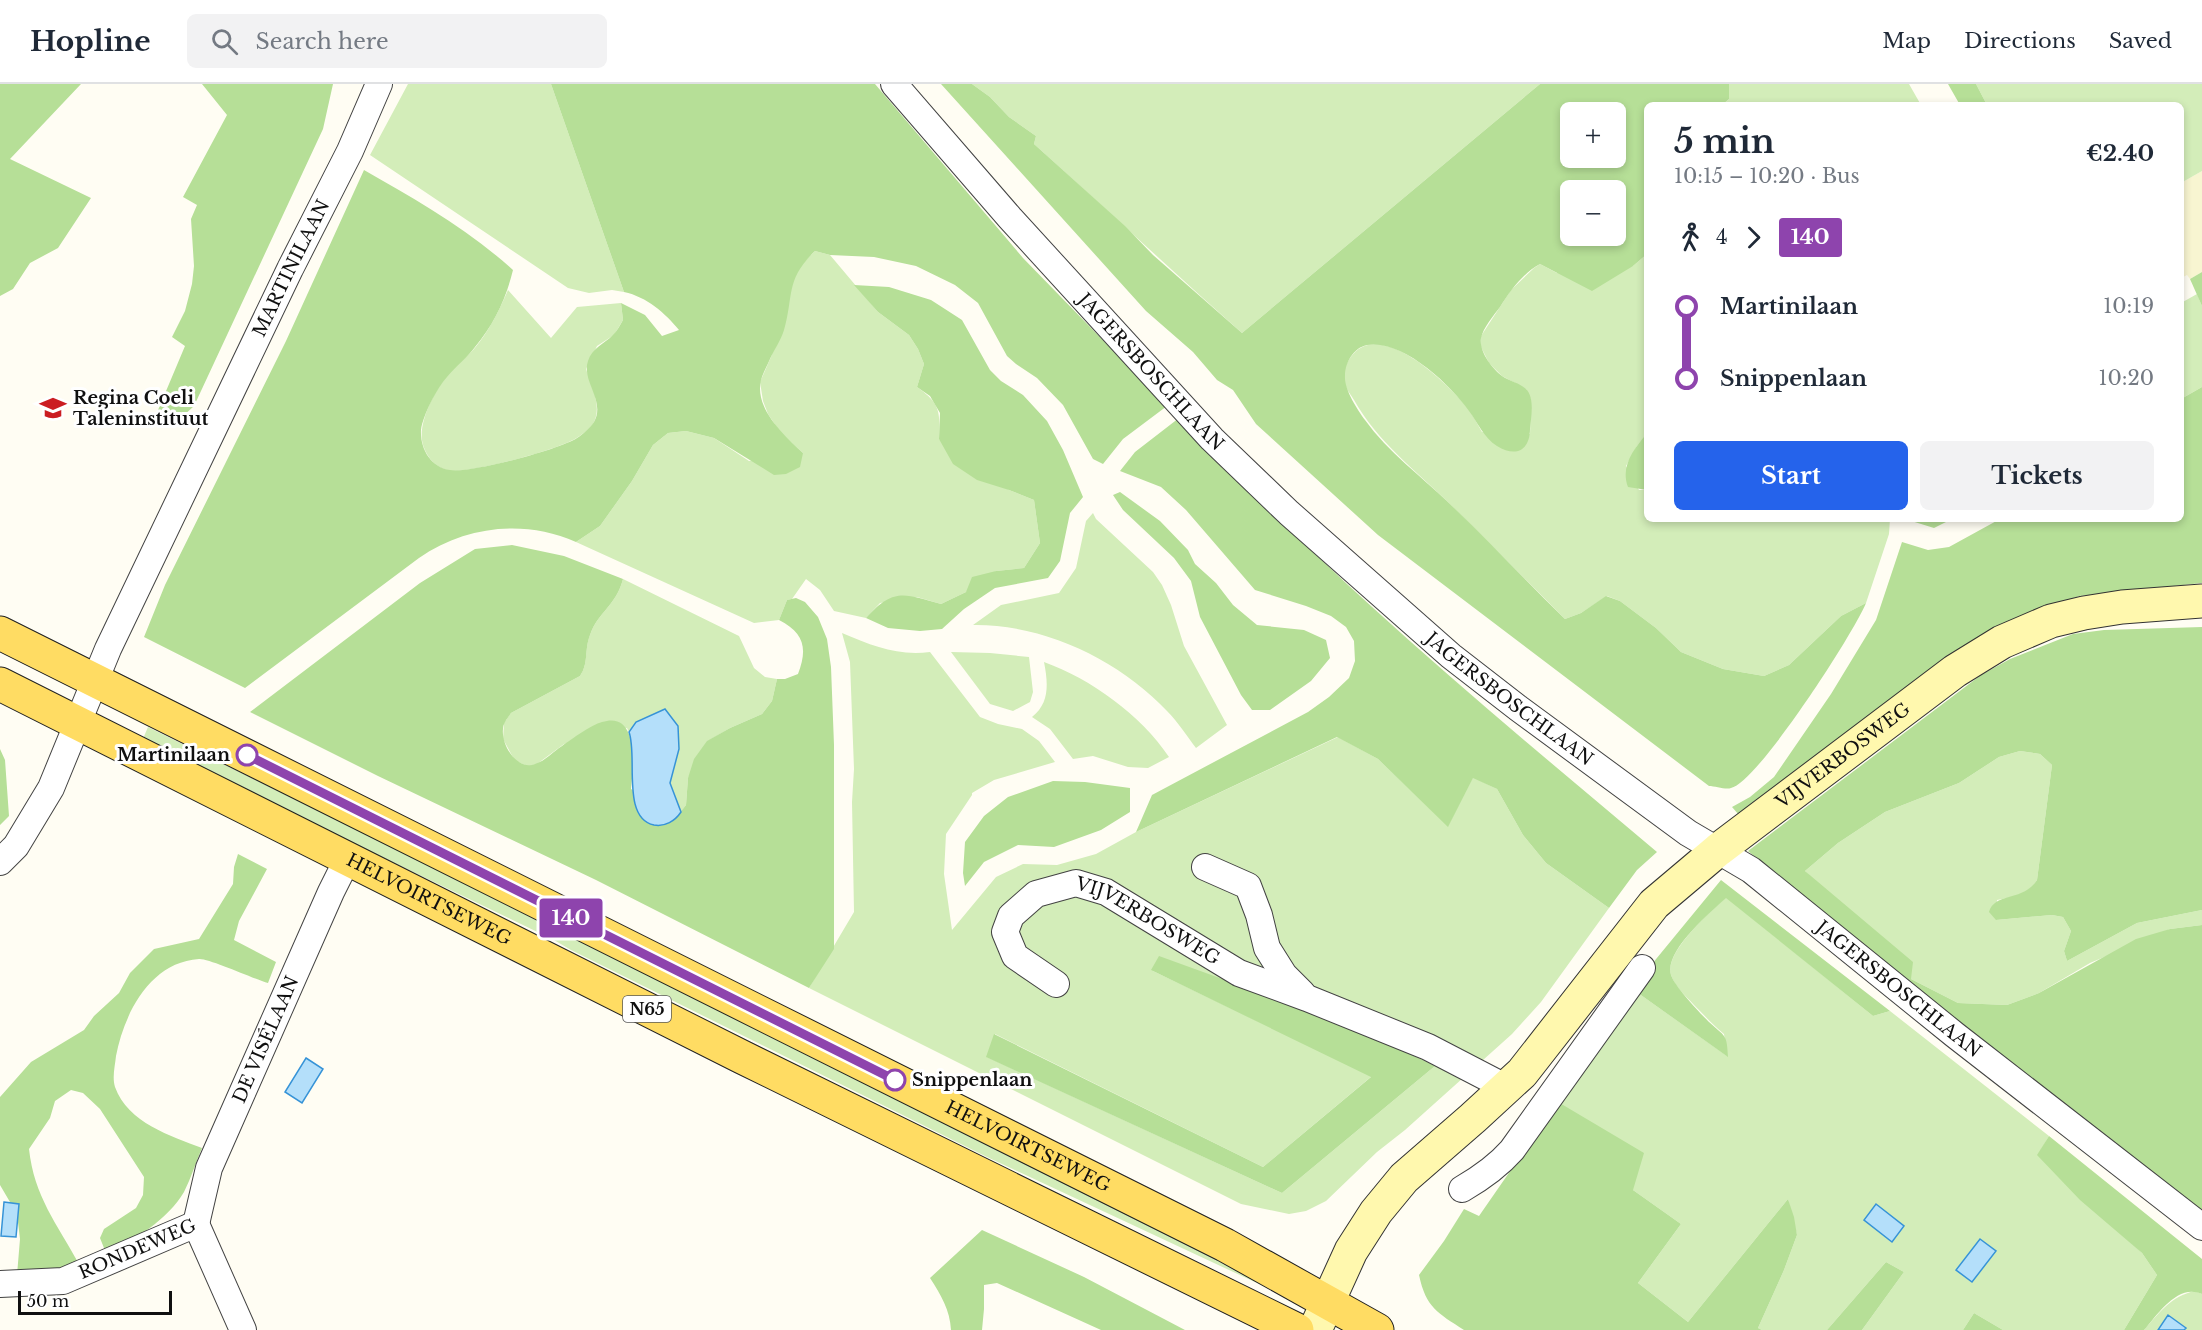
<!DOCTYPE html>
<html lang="en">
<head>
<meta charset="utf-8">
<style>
	body { margin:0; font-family:"Libre Baskerville",serif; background:#f2f2f3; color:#1f2937; height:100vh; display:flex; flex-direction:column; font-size:22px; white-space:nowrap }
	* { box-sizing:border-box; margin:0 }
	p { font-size:20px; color:#747a83 }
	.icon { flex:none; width:33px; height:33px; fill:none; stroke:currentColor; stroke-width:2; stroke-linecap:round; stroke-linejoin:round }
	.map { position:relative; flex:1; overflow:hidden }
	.sheet { position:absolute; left:1644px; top:18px; width:540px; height:420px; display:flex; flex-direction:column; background:#fff; border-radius:9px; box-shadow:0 3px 9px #0003 }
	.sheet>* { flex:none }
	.badge { padding:0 12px; border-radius:4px; font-size:21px; line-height:39px }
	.tools { position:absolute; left:1560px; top:18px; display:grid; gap:12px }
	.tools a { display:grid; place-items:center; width:66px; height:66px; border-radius:9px; background:#fff; box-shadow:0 3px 9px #0003; font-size:30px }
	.scale { position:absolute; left:18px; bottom:15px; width:154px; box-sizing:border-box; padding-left:6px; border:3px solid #101010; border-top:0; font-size:16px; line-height:21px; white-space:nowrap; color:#101010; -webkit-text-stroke:4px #fff; paint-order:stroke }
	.map>.badge { position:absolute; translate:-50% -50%; box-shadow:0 0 0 3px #fff }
	.legs { display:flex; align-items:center; gap:9px; height:66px; padding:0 30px; font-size:20px }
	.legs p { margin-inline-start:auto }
	.overview { display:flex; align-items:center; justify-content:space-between; height:102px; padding:0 30px }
	h1 { font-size:33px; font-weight:700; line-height:45px }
	.primary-button { display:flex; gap:12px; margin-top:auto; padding:12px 30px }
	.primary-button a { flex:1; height:69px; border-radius:9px; background:#2563eb; color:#fff; font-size:24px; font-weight:700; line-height:69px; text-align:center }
	.primary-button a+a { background:#f2f2f3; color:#1f2937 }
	ul { padding:0 30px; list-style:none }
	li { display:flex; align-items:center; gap:21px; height:72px; font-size:22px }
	li i { display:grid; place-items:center; width:9px; height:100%; margin:0 8px; background:currentColor }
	li i::after { content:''; width:15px; height:15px; margin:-8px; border:4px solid; border-radius:50%; background:#fff }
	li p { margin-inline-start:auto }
	li:first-child i { background:linear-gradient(#0000 50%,currentColor 0) }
	li:last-child i { background:linear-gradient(currentColor 50%,#0000 0) }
	header { display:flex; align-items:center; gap:36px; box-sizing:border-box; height:84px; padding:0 30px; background:#fff; border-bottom:2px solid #e0e1e3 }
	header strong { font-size:28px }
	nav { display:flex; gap:33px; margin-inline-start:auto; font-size:21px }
	.search { width:420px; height:54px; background:#f2f2f3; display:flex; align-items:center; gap:15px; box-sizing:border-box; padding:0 21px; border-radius:9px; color:#747a83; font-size:22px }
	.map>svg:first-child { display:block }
</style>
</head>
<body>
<header>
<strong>Hopline</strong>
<div class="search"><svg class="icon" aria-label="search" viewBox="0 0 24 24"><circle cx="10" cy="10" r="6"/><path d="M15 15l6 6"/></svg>Search here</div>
<nav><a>Map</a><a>Directions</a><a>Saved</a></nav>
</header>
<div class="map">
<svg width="2202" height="1246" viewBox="0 0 2202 1246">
	<rect width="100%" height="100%" fill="#fffdf3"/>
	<path fill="#f8f5d1" d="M 2202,87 L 2202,188 L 2190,195 L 2187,191 L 2181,194 L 2181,99 Z"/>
	<path fill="#d3edb9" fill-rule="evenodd" d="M 408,0 L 551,0 L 624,208 L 612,206 L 589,209 L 568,204 L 370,71 Z
		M 972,0 L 1540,0 L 1242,249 C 1172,187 1104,123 1034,60 L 1036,52 L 1009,33 L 990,13 Z
		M 1729,0 L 1909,0 L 1921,21 L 1722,21 L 1729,15 Z
		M 1976,0 L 2202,0 L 2202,87 L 2181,99 L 2181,21 L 1987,21 Z
		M 815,167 L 830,171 L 878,228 L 909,251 L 918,265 L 924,280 L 917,303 C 941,320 940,328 939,355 L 1009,406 L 1034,416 L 1040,459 L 1024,484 L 996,487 L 966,508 L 941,520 L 917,513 L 880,519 L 866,534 L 834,527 L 820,506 L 806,495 L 792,515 L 787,516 L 779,536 L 754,539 L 576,458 L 600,442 L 632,397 L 653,361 L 668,349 L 686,347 L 714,354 L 749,377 L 803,369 L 780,348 L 768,330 L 763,317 L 760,298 L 771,273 L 795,190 L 804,178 Z
		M 1647,170 L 1647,349 L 1637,362 L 1626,382 L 1639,406 L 1647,406 L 1647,435 L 1890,435 L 1889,450 L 1866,519 L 1841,532 L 1789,581 L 1764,592 L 1723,585 L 1681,568 L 1656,544 L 1620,517 L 1607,512 L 1581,529 L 1565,535 C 1526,496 1488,457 1449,419 C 1415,386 1377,357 1354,316 C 1351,311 1346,305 1345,300 C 1342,291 1345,281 1350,274 C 1379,231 1448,300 1468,324 C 1473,331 1477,340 1482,348 L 1530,350 L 1531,316 L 1526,305 L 1502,292 L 1489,279 L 1481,263 L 1481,252 L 1511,206 L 1534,184 L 1540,180 L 1557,189 L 1633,182 Z
		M 508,206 L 551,254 L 577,223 L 621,219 L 623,236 L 614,251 L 597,262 L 586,285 C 591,301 602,321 594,338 C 592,343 583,350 578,353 C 562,365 471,389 451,387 C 437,385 427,374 423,361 C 417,341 433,310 445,294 C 453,283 465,275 474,265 C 489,247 499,227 508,206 Z
		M 2197,210 L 2202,222 L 2202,303 L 2181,315 L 2181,219 Z
		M 1093,429 L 1096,435 L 1153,488 L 1162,501 L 1171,521 L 1184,562 L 1227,641 L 1196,664 C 1187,652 1178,638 1167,627 C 1119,576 1044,540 973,541 L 1001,521 L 1059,509 L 1076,484 L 1086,437 Z
		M 623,495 L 739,552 L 754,584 L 765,593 L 777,595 L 772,617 L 762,630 L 730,644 L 708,657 L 688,694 L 686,721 L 681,728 L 670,699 L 673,684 L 636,638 L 629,648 L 627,644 L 564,660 L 537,680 L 528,682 L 515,677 L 503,655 L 504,639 L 511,629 L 580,592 C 589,579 584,566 590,551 C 598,528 616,522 623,495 Z
		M 842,549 C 873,562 897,572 930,568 L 980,633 L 998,640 L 1022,645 L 1039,657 L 1055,678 L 994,696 L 972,709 L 972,711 L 946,750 L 944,790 L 952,846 L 996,793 L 1023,780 L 1057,781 L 1096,770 L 1136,748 L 1338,653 L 1378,675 L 1448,742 L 1473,693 L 1497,705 L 1523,751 L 1546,779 L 1609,824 L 1541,918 L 1512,950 L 1405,1046 L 1377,1068 L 1326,1117 L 1306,1127 L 1289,1130 L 1241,1120 L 809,904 L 854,828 L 852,718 L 854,685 L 850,578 ZM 1151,886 L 1435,982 L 1282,1109 L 987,973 L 995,950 L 1263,1083 L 1372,992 Z
		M 951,568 L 990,569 L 1029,573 L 1033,608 L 1030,618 L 1013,627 L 990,620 Z
		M 1044,578 C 1091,595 1141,631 1169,673 L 1148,684 L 1128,683 L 1093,672 L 1073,675 L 1050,645 L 1032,633 C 1050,619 1048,599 1044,578 Z
		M 148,643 L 1277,1200 L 1274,1207 L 987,1073 L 571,866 L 554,856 L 142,657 Z
		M 2020,667 L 2040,670 L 2052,681 L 2037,796 C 2028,811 2013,813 1997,816 L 1996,836 L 2052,831 L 2063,833 L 2071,847 L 2064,867 L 2067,877 L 2137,839 L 2202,826 L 2202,841 L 2170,845 L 2090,879 L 2039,909 L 2007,921 L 1958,919 L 1911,895 L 1805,787 L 1838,759 L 1885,728 L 1959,699 L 1999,673 Z
		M 1726,813 L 1873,932 L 1890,927 L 2049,1052 L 2038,1071 L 2142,1169 L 2157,1191 L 2124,1246 L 2003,1246 L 1974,1229 L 1963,1246 L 1862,1246 L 1904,1188 L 1886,1178 L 1827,1246 L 1762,1246 L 1758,1244 L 1784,1186 L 1797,1151 L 1788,1115 L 1688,1238 L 1638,1199 L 1681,1140 L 1633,1106 L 1558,1018 L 1638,909 L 1727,972 L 1724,950 C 1713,941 1704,931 1694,921 C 1686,912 1675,903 1671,891 C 1664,868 1710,829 1726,813 Z
		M 2195,1207 L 2202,1210 L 2202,1246 L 2144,1246 C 2159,1229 2171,1212 2195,1207 Z"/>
	<path fill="#b6df97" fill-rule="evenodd" d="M 0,0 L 81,0 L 10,75 L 91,114 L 58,164 L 30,179 L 13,205 L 0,212 Z
		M 202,0 L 333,0 L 323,45 L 194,322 L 182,333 L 178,341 L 153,338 L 185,262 L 172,253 L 185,227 L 192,200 L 194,182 L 191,135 L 197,121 L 183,113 L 227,31 Z
		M 551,0 L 875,0 L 1023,174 L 1167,322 L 1123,355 L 1103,380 L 1093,375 L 1063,321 L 1037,294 L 1016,280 L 1007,272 L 978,219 L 955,201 L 916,182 L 874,173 L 830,171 L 815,167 C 785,196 794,211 784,246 C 781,256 774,266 770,275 C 767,282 763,289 761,296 C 754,325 785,352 803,369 L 800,383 L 786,390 L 774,391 L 714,354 L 686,347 L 668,349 L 653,361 L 632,397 L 600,442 L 576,458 C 524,435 465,442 419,474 L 245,604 L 144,553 L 165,501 L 286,257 L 364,86 C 415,115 469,146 513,186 C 506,215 494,240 475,263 C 467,274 456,282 447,293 C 437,304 423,331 421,346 C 420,365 431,383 450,386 C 469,390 561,365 577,354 C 582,351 591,343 594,338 C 606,317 581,297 588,277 C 592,264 604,260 613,251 C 617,247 620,241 623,236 L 621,219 L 645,231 L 662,252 L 679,246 C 665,229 647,213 624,208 Z
		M 941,0 L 972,0 L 990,13 L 1009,33 L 1036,52 L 1034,60 L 1125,142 L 1153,171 L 1242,249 L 1540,0 L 1729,0 L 1729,15 L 1722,21 L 1647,21 L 1647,170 L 1633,182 L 1592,207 L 1540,180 C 1523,189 1510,207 1500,223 C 1494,231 1483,244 1481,254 C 1479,268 1492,284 1502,292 C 1509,297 1520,299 1526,305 C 1535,314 1531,333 1530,345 C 1530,366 1516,374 1497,362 C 1484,354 1478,339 1469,327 C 1450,300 1402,255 1367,261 C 1353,264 1345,279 1345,292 C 1344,305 1357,325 1365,336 C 1388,368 1421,392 1449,419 C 1489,457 1526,497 1565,535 L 1581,529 L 1606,512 L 1620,517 L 1656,544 L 1681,568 L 1723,585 L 1764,592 L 1789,581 L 1841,532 L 1866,519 C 1854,549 1758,698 1731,704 C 1726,706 1715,702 1709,702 L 1378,451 L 1256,340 L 1233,306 L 1217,296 L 1193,268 L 1146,227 ZM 1570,28 L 1616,28 L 1616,74 L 1570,74 ZM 1570,106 L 1616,106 L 1616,152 L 1570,152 Z
		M 1948,0 L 1976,0 L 1987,21 L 1960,21 Z
		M 2202,188 L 2202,222 L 2190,195 Z
		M 854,201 L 889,203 L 931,216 L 962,236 L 990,286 L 1001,297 L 1023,311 L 1047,337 L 1063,366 L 1083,413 L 1070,429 L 1060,477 L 1048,494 L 995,504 L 964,525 L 942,545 L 920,547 L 888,544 L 866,534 C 894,503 904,510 941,520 L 966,508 L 972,493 L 996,487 L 1024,484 L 1040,459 L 1034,416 L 1009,406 L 977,396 L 953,380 L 939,355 L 940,329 L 930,312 L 917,303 L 924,280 L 918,265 L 909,251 L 878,228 Z
		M 2202,303 L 2202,499 L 2080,512 L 2044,523 L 1999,542 L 1959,565 L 1739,731 L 1732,723 L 1750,713 L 1774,693 L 1831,610 L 1876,536 L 1902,458 L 1928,466 L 1949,463 L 2000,435 L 2181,435 L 2181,315 Z
		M 1179,334 C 1242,398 1305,462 1371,522 C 1464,607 1561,687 1657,768 L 1637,786 L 1609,824 L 1546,779 L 1523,751 L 1497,705 L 1473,694 L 1448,743 L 1378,675 L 1337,653 L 1136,748 L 1152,711 L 1308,628 L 1329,613 L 1349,594 L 1355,577 L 1354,557 L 1346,543 L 1331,532 L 1306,522 L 1255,506 L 1186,426 L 1161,403 L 1120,387 L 1135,368 Z
		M 1647,349 L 1647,406 L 1628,403 C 1620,382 1634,365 1647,349 Z
		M 1120,408 L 1160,437 L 1188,466 L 1195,480 L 1216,499 L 1233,521 L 1257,541 L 1304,546 L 1326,556 L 1330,574 L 1311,597 L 1270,626 L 1252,626 L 1241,611 L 1200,533 L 1191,497 L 1174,474 L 1123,426 L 1113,411 Z
		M 1905,435 L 1952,435 L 1934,444 Z
		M 512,461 L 564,472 L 623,495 C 616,522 598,528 590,551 C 584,567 589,579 580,592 L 511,629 C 508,634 503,639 503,645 C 501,661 517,687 535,680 C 545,677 554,667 562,662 C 572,655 591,641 602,638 C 640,626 633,685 631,705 L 676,734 L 686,721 L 688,694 L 694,675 L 707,657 L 730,644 L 762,630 L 772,617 L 777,595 L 785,595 L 798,590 C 808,564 804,549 779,536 L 787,516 L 796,514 L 805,518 L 818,533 L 827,555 L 831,583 L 834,661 L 834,865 L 809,904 L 596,796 L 378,692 L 250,628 L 420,499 L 475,465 Z
		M 2202,543 L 2202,826 L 2137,839 L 2067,877 L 2064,867 L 2071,847 L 2063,833 L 2052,831 L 1996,836 L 1989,828 C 1995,808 2023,818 2037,796 L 2052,681 L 2040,670 L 2020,667 L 1999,673 L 1959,699 L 1885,728 L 1838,759 L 1805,787 L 1913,878 L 1911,895 L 1958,919 L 2007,921 L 2039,909 L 2136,855 L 2170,845 L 2202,841 L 2202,1133 L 1932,919 L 1748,767 L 1981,591 L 2010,575 L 2073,550 L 2104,546 Z
		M 0,665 L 5,676 L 9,732 L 0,741 Z
		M 1053,697 L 1085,698 L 1130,704 L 1130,728 L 1101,746 L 1054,763 L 1018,761 L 984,778 L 965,802 L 963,789 L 965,758 L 984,732 L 1008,713 Z
		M 238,770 L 267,785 L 239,837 L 234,856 L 276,878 L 268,899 C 254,895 208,874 199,875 C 150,878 124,930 116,972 C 115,982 112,993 115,1003 C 128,1039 171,1052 202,1064 C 196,1078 191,1094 184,1108 C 168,1135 134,1157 106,1169 L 100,1154 L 104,1145 L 136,1124 L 143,1111 L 144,1093 L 100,1025 L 83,1009 L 71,1006 L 55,1017 L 50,1034 L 29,1065 C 34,1112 57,1140 79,1180 L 62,1186 L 17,1191 L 20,1155 L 17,1130 L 0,1101 L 0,1013 L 31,978 L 84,946 L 94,932 L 119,909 L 130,889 L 154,865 L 199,855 L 233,800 L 234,783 Z
		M 1721,796 L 1890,927 L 1873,932 L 1726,814 C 1710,829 1664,867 1671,891 C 1675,903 1700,929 1709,938 C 1725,953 1727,949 1728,973 L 1638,909 L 1638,897 Z
		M 1159,872 L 1341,938 L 1435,982 L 1282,1109 L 986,973 L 994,950 L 1263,1083 L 1371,993 L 1151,886 Z
		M 1558,1018 L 1644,1069 L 1633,1106 L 1681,1140 L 1638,1199 L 1688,1238 L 1788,1115 L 1794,1133 L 1797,1151 L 1784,1186 L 1758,1244 L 1762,1246 L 1464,1246 C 1438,1229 1426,1224 1419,1191 L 1444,1157 L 1464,1125 L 1479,1132 Z
		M 2049,1052 L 2202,1175 L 2202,1210 C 2178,1199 2158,1230 2144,1246 L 2124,1246 L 2157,1191 L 2142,1169 L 2080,1116 L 2037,1071 Z
		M 982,1146 L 1084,1193 L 1185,1246 L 1101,1246 L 997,1199 L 984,1201 L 984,1225 L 982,1246 L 951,1246 C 950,1226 941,1211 930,1194 Z
		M 1886,1178 L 1904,1188 L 1862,1246 L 1827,1246 Z
		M 1974,1229 L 2003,1246 L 1963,1246 Z"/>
	<path fill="#b4dffa" stroke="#3693d7" stroke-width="1.5" d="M 665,625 L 678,642 L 679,665 L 670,699 L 681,728 C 675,737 665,743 654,741 C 621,734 638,672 629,648 L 636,638 Z
		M 306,974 L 323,985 L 302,1019 L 285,1008 Z
		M 4,1118 L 19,1120 L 16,1153 L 1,1152 Z
		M 1876,1120 L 1904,1142 L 1892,1158 L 1864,1136 Z
		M 1980,1155 L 1996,1167 L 1972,1198 L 1956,1186 Z
		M 2168,1231 L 2186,1244 L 2184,1246 L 2158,1246 Z"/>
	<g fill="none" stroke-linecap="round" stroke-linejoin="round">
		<g stroke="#434343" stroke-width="28">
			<g id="minor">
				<path id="s1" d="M 894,0 L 1010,134 L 1212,355 L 1289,429 L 1451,572 L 1518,624 L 1688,749 L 1751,786 L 1955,951 L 2202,1143"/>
				<path id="s2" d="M 0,778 L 16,762 L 51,704 L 108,565 L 290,185 L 350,67 L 379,0"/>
				<path d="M 1205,783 L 1248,802 L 1259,831 L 1267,864 L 1284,891 L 1302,909"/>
				<path id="s3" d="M 1056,900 L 1015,872 L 1005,848 L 1011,832 L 1036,810 L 1076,799 L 1106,808 L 1239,889 L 1307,914 L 1428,963 L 1507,1004"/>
				<path d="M 1462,1105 C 1481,1094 1497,1083 1512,1066 L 1642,884"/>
				<path id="s4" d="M 196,1140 L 209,1084 L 331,808 L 347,776"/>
				<path id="s5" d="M 0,1200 L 63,1197 L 196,1140 L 243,1246"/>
			</g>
		</g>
		<g stroke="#323232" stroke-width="35">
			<g id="secondary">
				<path id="s6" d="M 1315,1246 L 1351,1167 L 1376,1128 L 1404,1094 L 1473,1034 L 1522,989 L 1654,820 L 1718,766 L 1955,587 L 2002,558 L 2051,537 L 2084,529 L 2122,523 L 2202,517"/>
			</g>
		</g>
		<g stroke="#212121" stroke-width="35">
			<g id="primary">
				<path id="s7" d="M 0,549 L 1225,1161 L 1377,1246"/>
				<path id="s8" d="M 0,600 L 742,973 L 1297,1246"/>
			</g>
		</g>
		<use href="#minor" stroke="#fff" stroke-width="26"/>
		<use href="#secondary" stroke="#fff8ae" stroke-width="33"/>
		<use href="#primary" stroke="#ffdc63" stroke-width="33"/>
	</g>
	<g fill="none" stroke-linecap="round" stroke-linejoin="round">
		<g stroke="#fff" stroke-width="14">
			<path id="line-1" d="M 247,671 L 895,996"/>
		</g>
		<use href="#line-1" stroke="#8e44ad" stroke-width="9"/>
	</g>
	<defs>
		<g id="university-bare" transform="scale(2.07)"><path d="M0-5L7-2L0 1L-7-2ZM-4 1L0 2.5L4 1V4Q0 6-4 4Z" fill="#cb1d22" stroke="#fff" stroke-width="2.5" paint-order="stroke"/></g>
	</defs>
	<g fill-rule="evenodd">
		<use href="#university-bare" x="53" y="324"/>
	</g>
	<g fill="#fff" stroke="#8e44ad" stroke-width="3">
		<circle cx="247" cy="671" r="10"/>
		<circle cx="895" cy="996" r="10"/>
	</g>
	<g text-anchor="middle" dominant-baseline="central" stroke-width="6" stroke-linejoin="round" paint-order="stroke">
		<rect fill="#fff" stroke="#585858" stroke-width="1.5" x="623" y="912" width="48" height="26" rx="4.5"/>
		<g font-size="16" font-weight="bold" fill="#101010">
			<text x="647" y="925">N65</text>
		</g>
		<g font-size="18" fill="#101010" stroke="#fff">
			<text stroke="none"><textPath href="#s2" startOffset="663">MARTINILAAN</textPath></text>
			<text stroke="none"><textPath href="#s1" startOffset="386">JAGERSBOSCHLAAN</textPath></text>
			<text stroke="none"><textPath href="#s1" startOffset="872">JAGERSBOSCHLAAN</textPath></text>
			<text stroke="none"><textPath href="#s6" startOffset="790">VIJVERBOSWEG</textPath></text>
			<text stroke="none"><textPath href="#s8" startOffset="480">HELVOIRTSEWEG</textPath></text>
			<text stroke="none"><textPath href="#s3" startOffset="249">VIJVERBOSWEG</textPath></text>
			<text stroke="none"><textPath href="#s1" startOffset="1358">JAGERSBOSCHLAAN</textPath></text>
			<text stroke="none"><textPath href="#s4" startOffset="198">DE VISÉLAAN</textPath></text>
			<text stroke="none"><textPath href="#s7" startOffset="1149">HELVOIRTSEWEG</textPath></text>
			<text stroke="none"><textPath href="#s5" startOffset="144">RONDEWEG</textPath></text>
		</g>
		<g font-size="18" font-weight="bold" fill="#101010" stroke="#fff" text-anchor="start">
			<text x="73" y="314">Regina Coeli<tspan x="73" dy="21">Taleninstituut</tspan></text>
		</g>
		<g font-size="18" font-weight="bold" fill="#101010" stroke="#fff" text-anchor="end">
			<text x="230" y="671">Martinilaan</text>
			<text x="912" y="996" text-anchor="start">Snippenlaan</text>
		</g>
	</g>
</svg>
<div class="tools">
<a>+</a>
<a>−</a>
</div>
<div class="scale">50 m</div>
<b class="badge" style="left:571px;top:834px;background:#8e44ad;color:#fff">140</b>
<section class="sheet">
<div class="overview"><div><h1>5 min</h1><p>10:15 – 10:20 · Bus</p></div><b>€2.40</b></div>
<div class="legs"><svg class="icon" aria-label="walk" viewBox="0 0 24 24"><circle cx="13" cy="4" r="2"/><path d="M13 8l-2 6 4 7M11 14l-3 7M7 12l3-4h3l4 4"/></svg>4<svg class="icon" aria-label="forward" viewBox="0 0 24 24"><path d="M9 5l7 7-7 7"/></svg><b class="badge" style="background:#8e44ad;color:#fff">140</b></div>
<ul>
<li><i style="color:#8e44ad"></i><b>Martinilaan</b><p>10:19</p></li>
<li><i style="color:#8e44ad"></i><b>Snippenlaan</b><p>10:20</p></li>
</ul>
<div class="primary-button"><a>Start</a><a>Tickets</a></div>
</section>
</div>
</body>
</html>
